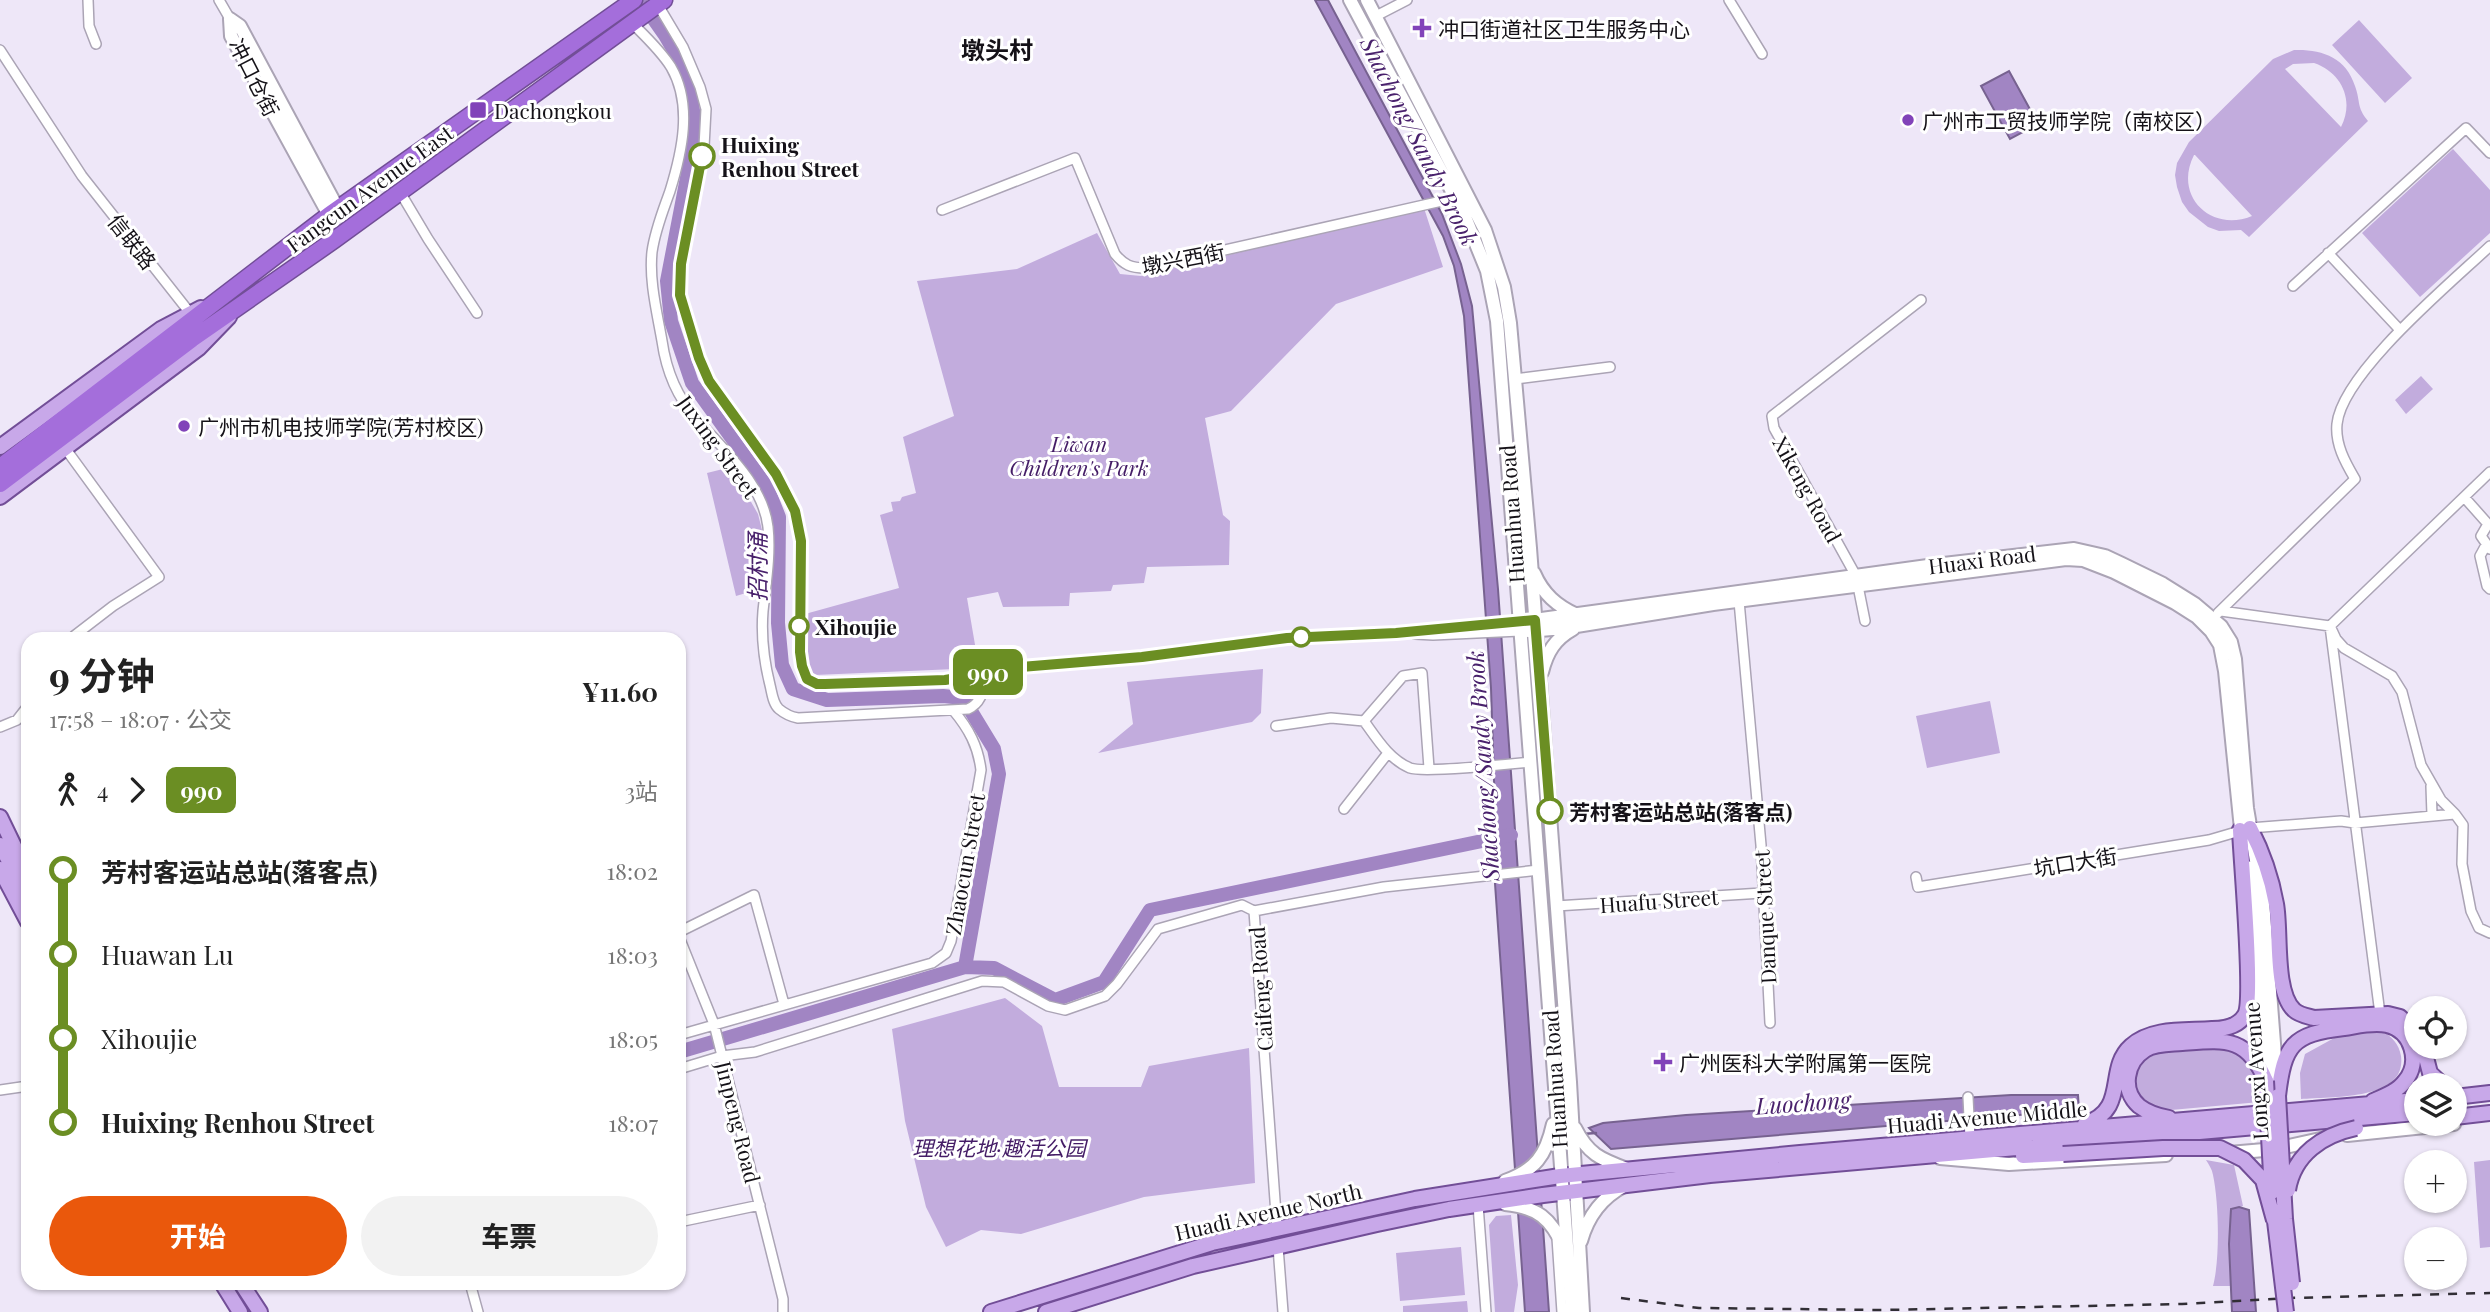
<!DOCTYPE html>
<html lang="zh">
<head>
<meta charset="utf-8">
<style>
	body { margin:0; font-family:"Playfair Display","Noto Sans SC",serif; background:#f2f2f2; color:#222; height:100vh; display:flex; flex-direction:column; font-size:26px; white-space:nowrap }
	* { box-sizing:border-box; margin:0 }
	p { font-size:23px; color:#767676 }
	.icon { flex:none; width:38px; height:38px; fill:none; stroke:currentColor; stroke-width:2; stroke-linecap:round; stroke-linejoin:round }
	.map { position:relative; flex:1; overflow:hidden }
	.side { position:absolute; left:21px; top:632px; width:665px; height:658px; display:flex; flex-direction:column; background:#fff; border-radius:21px; box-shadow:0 2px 5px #0004 }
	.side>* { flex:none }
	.badge { padding:0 14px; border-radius:10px; font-size:24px; line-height:46px }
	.controls { position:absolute; left:2404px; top:996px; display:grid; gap:14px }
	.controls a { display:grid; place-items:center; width:63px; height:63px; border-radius:50%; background:#fff; box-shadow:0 2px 5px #0004; font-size:35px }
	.map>.badge { position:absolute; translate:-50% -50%; box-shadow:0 0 0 4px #fff }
	.legs { display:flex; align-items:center; gap:10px; height:77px; padding:0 28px; font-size:23px }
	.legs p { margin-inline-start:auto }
	.overview { display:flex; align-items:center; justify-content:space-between; height:119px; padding:0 28px }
	h1 { font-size:38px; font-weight:700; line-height:52px }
	.cta { display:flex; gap:14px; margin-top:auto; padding:14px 28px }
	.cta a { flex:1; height:80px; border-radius:42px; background:#ea580c; color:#fff; font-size:28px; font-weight:700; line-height:80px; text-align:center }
	.cta a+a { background:#f2f2f2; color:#222 }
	ul { padding:0 28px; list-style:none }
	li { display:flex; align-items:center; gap:24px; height:84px; font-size:26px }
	li i { display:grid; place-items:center; width:10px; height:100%; margin:0 9px; background:currentColor }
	li i::after { content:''; width:18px; height:18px; margin:-9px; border:5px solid; border-radius:50%; background:#fff }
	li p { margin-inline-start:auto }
	li:first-child i { background:linear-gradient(#0000 50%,currentColor 0) }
	li:last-child i { background:linear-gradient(currentColor 50%,#0000 0) }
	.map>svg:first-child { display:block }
</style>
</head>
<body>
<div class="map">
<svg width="2490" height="1312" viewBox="0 0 2490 1312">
	<rect width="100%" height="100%" fill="#eee7f8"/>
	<path fill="#c2acdd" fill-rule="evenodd" d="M 2359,20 L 2412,78 L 2385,103 L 2332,45 Z
		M 2294,50 C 2321,49 2346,57 2355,86 C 2361,103 2356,106 2368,121 L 2249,237 L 2241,230 L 2219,231 L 2208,227 L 2189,212 L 2182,202 L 2177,187 L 2175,175 L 2177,163 L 2189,142 L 2273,59 ZM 2314,63 C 2341,72 2355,100 2341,127 L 2285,69 L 2293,64 ZM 2194,155 L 2195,155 L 2252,216 C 2211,233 2173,196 2194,155 Z
		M 2453,149 L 2490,190 L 2490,233 L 2420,297 L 2362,233 Z
		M 1424,208 L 1443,267 L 1336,304 L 1231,411 L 1205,418 L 1223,515 L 1230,521 L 1229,565 L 1147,567 L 1144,583 L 1113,585 L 1111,591 L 1070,593 L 1069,606 L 1003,607 L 998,592 L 967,598 L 979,668 L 815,675 L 807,666 L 805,614 L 899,588 L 880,515 L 893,511 L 891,502 L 900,501 L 902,497 L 916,493 L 903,437 L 954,416 L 917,281 L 1017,269 L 1097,233 L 1120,274 L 1141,276 Z
		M 2421,376 L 2433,389 L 2406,414 L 2395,400 Z
		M 731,467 L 758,514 L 762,530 L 756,590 L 736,596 L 707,473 Z
		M 1263,669 L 1261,713 L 1252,722 L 1098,753 L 1133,724 L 1127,682 Z
		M 1990,701 L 2000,753 L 1927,768 L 1916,716 Z
		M 1005,998 L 1042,1026 L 1059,1087 L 1141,1087 L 1149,1066 L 1249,1048 L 1255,1183 L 1144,1197 L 1021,1234 L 981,1230 L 946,1247 L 926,1207 L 905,1121 L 892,1029 Z
		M 2381,1031 C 2392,1036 2399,1044 2401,1056 C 2407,1101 2331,1096 2301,1099 L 2300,1073 L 2305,1054 L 2336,1037 Z
		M 2220,1046 C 2250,1055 2258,1072 2260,1102 L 2160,1111 L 2140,1099 C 2120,1040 2181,1048 2220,1046 Z
		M 2206,1160 L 2234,1165 L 2243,1206 L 2231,1210 L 2229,1244 L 2231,1286 L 2213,1286 C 2220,1260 2219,1203 2213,1175 C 2212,1169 2209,1165 2206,1160 Z
		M 2490,1160 L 2490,1247 L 2480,1248 L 2474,1162 Z
		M 1511,1215 L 1518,1285 L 1514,1312 L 1495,1312 L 1489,1225 L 1496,1216 Z
		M 1461,1247 L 1465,1295 L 1400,1301 L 1396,1253 Z
		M 1467,1301 L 1468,1312 L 1403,1312 L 1403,1306 Z"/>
	<path fill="#a185c3" stroke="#776290" stroke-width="2" d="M 1315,0 L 1328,0 L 1442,214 L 1461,264 L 1472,306 L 1498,589 L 1549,1312 L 1525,1312 L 1493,855 L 1495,811 L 1491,688 L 1464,316 L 1454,266 L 1443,236 Z
		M 2009,71 L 2038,124 L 2010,139 L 1981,86 Z
		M 2011,1095 L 2078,1095 L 2079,1110 L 1611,1149 L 1589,1128 L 1603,1123 L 1686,1115 Z
		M 2239,1207 L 2249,1210 L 2256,1312 L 2232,1312 L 2229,1244 L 2231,1209 Z"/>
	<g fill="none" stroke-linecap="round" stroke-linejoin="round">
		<path stroke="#776290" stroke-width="2.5" d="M 1582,1134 L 1596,1133"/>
		<path stroke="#a185c3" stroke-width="14" d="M 642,5 C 676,44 694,83 695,136 L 667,281 L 671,321 L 692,383 L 767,487 L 779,517 L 778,623 L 782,665 L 793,689 L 827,700 L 943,696 L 963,698 L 994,749 L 999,774 L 965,967
			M 679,1052 L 965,967 L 994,968 L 1055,1000 L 1104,982 L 1150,910 L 1511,835"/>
		<g stroke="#aba4b5" stroke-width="12">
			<path id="street" d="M 88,0 L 89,26 L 96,44
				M 219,0 L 230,19
				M 1729,0 L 1762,54
				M 658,5 L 683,47 L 700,87 L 706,109 L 704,147 L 681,264 L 682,301 L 699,358 L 709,381 L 776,474 L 795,511 L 801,541 L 799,652 L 801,666 L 807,679 L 817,684 L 825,684 L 945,680 L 1021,667 L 1142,657 L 1302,637 L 1396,633 L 1519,621
				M 1376,16 L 1407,0
				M 633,24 C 646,37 661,51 671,67 C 693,105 682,152 670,191 C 663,211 655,230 652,252 C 649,281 657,312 662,341 C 666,369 677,397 696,418 C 722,449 763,483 768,527 C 771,555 766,583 763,611 C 761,636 764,661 770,685 C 772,693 773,704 779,709 C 785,714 792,717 798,718 L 968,709 C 982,703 985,687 985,673
				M 0,50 L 82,176 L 190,313
				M 400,192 L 428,239 L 477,313
				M 942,210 L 1075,158 L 1115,254 C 1124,265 1131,268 1145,268 L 1455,198
				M 2328,253 L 2400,330
				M 2293,286 L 2466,128 L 2490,153
				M 1515,379 L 1610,367
				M 65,448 L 159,577 L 113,606 L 74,636 L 75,639
				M 2464,497 L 2488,524 L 2481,536 L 2490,549
				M 2486,545 L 2480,556 L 2487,586 L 2490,589
				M 1739,601 L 1761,845 L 1770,1023
				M 2221,611 L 2330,626 L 2380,1014
				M 2218,613 L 2355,479 C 2345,462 2335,444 2337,424 C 2342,373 2452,282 2490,246
				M 1865,621 L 1856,576 L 1774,428 L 1772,416 L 1921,300
				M 1415,634 L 1433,635 L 1520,631
				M 28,680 L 28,691
				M 1276,726 L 1331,718 L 1364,721
				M 0,727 L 17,720 L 28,706
				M 1429,768 L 1422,673 L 1403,676 L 1364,721 C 1377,739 1389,759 1410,768 C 1423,773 1511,764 1531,762
				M 2431,786 L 2432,815
				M 1344,809 L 1388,753
				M 2455,814 L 2441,800 L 2421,765 L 2402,692 L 2392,676 L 2344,648 L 2336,639 L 2330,626 L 2490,472
				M 1916,877 L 1918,887 L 2209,840 L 2250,828 L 2341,821 L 2355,823 L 2455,814 L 2463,825 L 2462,864 L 2471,911 L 2479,928 L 2490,933
				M 1556,906 L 1762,893
				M 679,932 L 754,895 L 784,1004
				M 679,937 L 714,1024 L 783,1299 L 783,1312
				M 679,1035 L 932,963 L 946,953 L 951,941 L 981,770 C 978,746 969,729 953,710
				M 679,1069 L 722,1056 L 755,1052 L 982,981 L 1004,982 L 1048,1006 L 1065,1010 L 1105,996 L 1117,984 L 1158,929 L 1242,905 L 1254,911
				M 0,1090 L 28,1086
				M 1968,1097 L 1970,1138
				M 1478,1205 L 1486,1312
				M 679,1222 L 760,1205
				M 1277,1228 L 1254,911 L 1384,887 L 1539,870
				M 1557,1238 L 1562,1312
				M 1278,1247 L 1283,1312
				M 470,1283 L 478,1312"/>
		</g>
		<g stroke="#aba4b5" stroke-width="16">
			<path id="secondary" d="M 1350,0 L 1463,212 L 1487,271 L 1497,321 L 1572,1312
				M 1367,0 L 1485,230 L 1504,287 L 1510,323 L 1530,548 L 1570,1082 L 1583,1312
				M 230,19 L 231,36 L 329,215
				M 230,19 L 240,26 L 338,209
				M 1534,573 C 1543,594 1557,606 1577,615
				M 1527,621 L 1935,565 L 2074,549 L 2105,556 L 2122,564 L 2163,584 L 2195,604 L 2221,626 L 2231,642 L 2235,659 L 2247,808 L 2263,901 L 2277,1082
				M 1528,631 L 1564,628 L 1713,604 L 2066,559 L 2083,560 L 2114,572 L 2175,603 L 2197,617 L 2211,631 L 2220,645 L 2225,671 L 2242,839
				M 1542,672 C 1547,652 1555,639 1573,629
				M 2247,867 L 2254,905 L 2265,1079
				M 1575,1128 C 1588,1154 1600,1159 1627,1169
				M 2347,1135 L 2454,1124
				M 2229,1153 L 2276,1149 L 2325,1138
				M 1940,1158 L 2009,1164 L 2166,1155
				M 1505,1181 C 1535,1170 1546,1156 1553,1124
				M 1505,1204 C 1537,1207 1551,1218 1564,1248
				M 1581,1241 C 1588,1216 1601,1198 1624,1186"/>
		</g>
		<g stroke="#724e97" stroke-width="18">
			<path id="primary" d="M 0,447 L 161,329 L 201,308
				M 0,497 L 199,348 L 229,317
				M 0,817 L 28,875
				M 2250,828 C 2263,853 2271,876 2276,904 C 2281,931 2274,991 2294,1010 C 2299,1015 2307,1016 2314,1018 L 2388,1014 L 2400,1017 L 2417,1033
				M 0,845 L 28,895
				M 0,869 L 28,922
				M 2423,1046 L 2430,1073 L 2443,1085
				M 2278,1096 C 2284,1045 2292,1034 2344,1028 C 2358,1026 2373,1022 2387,1025 C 2412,1031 2421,1062 2405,1081 C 2398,1091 2385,1096 2373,1101
				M 2455,1097 L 2490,1093
				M 2455,1117 L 2490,1113
				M 2169,1118 C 2158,1116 2148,1113 2139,1106 C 2121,1090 2126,1062 2145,1050 C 2155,1043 2170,1044 2182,1043 C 2225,1040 2247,1036 2266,1081
				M 2085,1124 C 2129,1109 2105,1069 2131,1046 C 2152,1027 2186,1031 2212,1029 C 2224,1029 2238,1027 2245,1015 C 2254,999 2241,858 2240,830
				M 2023,1156 L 2063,1154
				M 222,1283 L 240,1312
				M 241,1283 L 260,1312
				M 991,1312 L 1212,1243 L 1415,1199 L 1560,1176 L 1800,1153 L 2417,1100
				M 1046,1312 L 1193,1266 L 1377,1224 L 1449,1209 L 1543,1195 L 1710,1175 L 2417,1113"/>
		</g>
		<g stroke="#724e97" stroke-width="19">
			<path id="highway" d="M 0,467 L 329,215 L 634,0
				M 0,484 L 192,339 L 334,240 L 664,0"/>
		</g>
		<use href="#street" stroke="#fff" stroke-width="9"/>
		<use href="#secondary" stroke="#fff" stroke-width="12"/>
		<use href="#primary" stroke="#c8a8e9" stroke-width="14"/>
		<use href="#highway" stroke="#a46edb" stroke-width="16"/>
		<path stroke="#312e35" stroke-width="2.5" stroke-dasharray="9 9" stroke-linecap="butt" d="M 1621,1298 L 1699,1308 L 1883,1310 L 2182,1304 L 2290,1298 L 2490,1293"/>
		<g stroke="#724e97" stroke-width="18" stroke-linecap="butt">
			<path id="primary-bridge" d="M 2266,1081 L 2272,1192
				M 2278,1096 L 2285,1219 L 2292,1283
				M 2063,1154 L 2163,1148 L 2220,1148 L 2244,1160 L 2263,1180 L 2274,1220
				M 2288,1190 C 2294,1154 2323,1135 2356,1128
				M 2274,1213 L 2286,1312"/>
		</g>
		<use href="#primary-bridge" stroke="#c8a8e9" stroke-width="14"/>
	</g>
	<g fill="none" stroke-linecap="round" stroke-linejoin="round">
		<g stroke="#fff" stroke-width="16">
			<path id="line-1" d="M 702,156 L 681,264 L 680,295 L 699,358 L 709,381 L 776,474 L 795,511 L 801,541 L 800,652 L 802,666 L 807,679 L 817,684 L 825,684 L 945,680 L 1021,667 L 1142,657 L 1287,638 L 1396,633 L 1535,620 L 1550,811"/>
		</g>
		<use href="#line-1" stroke="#6b8e23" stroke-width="10"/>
	</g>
	<g fill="#8143b9" stroke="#fff" stroke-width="2.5">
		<path d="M1418.5 17.5h7v7h7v7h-7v7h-7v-7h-7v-7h7z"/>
		<rect x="469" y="101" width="18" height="18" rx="3.5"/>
		<circle cx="1908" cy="120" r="7"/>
		<circle cx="184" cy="426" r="7"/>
		<path d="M1659.5 1051.5h7v7h7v7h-7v7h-7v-7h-7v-7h7z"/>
	</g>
	<g fill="#fff" stroke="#6b8e23" stroke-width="3.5">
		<circle cx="702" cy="156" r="12"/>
		<circle cx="799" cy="626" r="9"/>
		<circle cx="1301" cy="637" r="9"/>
		<circle cx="1550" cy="811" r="12"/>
	</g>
	<g text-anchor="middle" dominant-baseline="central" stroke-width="6" stroke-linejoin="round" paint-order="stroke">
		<g font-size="21" fill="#151218" stroke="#fff" text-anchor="start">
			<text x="1438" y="28">冲口街道社区卫生服务中心</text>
			<text x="494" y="110">Dachongkou</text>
			<text x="1922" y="120">广州市工贸技师学院（南校区）</text>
			<text x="198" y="426">广州市机电技师学院(芳村校区)</text>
			<text x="1679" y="1062">广州医科大学附属第一医院</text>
		</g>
		<g font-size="21" fill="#151218" stroke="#fff">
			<text transform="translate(255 77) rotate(63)">冲口仓街</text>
			<text transform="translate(369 188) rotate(-36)">Fangcun Avenue East</text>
			<text transform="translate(133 241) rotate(52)">信联路</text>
			<text transform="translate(1183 258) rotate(-11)">墩兴西街</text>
			<text transform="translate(719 446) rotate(54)">Juxing Street</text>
			<text transform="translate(1808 489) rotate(61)">Xikeng Road</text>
			<text transform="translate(1511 514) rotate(-94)">Huanhua Road</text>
			<text transform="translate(1982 559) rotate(-7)">Huaxi Road</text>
			<text transform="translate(2075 861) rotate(-9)">坑口大街</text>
			<text transform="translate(964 864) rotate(-80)">Zhaocun Street</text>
			<text transform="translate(1659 900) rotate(-4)">Huafu Street</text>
			<text transform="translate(1764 917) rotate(-93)">Danque Street</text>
			<text transform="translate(1260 989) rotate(-94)">Caifeng Road</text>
			<text transform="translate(2255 1071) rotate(-94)">Longxi Avenue</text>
			<text transform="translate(1554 1079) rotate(-94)">Huanhua Road</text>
			<text transform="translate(1987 1116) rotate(-5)">Huadi Avenue Middle</text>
			<text transform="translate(739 1122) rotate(76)">Jinpeng Road</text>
			<text transform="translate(1268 1211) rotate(-13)">Huadi Avenue North</text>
		</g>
		<g font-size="21" font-weight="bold" fill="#151218" stroke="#fff" text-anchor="start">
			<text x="721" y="144">Huixing<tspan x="721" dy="24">Renhou Street</tspan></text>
			<text x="815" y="626">Xihoujie</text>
			<text x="1569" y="811">芳村客运站总站(落客点)</text>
		</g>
		<g font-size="21" font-style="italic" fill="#441c66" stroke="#fff">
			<text x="1079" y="443">Liwan<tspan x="1079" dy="24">Children's Park</tspan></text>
			<text x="999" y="1147">理想花地·趣活公园</text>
		</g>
		<g font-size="23" font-style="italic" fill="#49216c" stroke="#fff">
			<text transform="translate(1420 141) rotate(63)">Shachong/Sandy Brook</text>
			<text transform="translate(756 567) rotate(-90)">招村涌</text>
			<text transform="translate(1482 766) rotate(-94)">Shachong/Sandy Brook</text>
			<text transform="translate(1803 1102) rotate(-4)">Luochong</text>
		</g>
		<g font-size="24" font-weight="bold" fill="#151218" stroke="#fff">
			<text x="997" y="49">墩头村</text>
		</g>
	</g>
</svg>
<div class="controls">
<a><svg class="icon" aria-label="locate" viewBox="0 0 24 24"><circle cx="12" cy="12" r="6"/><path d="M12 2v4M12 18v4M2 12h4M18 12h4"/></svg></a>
<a><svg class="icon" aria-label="layers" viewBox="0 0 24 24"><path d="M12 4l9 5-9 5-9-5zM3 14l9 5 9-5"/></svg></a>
<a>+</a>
<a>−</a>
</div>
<b class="badge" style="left:988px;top:672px;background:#6b8e23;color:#fff">990</b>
<section class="side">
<div class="overview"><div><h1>9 分钟</h1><p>17:58 – 18:07 · 公交</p></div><b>¥11.60</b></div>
<div class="legs"><svg class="icon" aria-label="walk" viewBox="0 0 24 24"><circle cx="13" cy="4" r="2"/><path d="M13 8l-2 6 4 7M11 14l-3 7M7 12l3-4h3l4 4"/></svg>4<svg class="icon" aria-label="forward" viewBox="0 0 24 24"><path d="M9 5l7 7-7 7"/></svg><b class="badge" style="background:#6b8e23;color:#fff">990</b><p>3站</p></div>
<ul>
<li><i style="color:#6b8e23"></i><b>芳村客运站总站(落客点)</b><p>18:02</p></li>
<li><i style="color:#6b8e23"></i><span>Huawan Lu</span><p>18:03</p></li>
<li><i style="color:#6b8e23"></i><span>Xihoujie</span><p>18:05</p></li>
<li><i style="color:#6b8e23"></i><b>Huixing Renhou Street</b><p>18:07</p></li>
</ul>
<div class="cta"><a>开始</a><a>车票</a></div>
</section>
</div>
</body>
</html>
